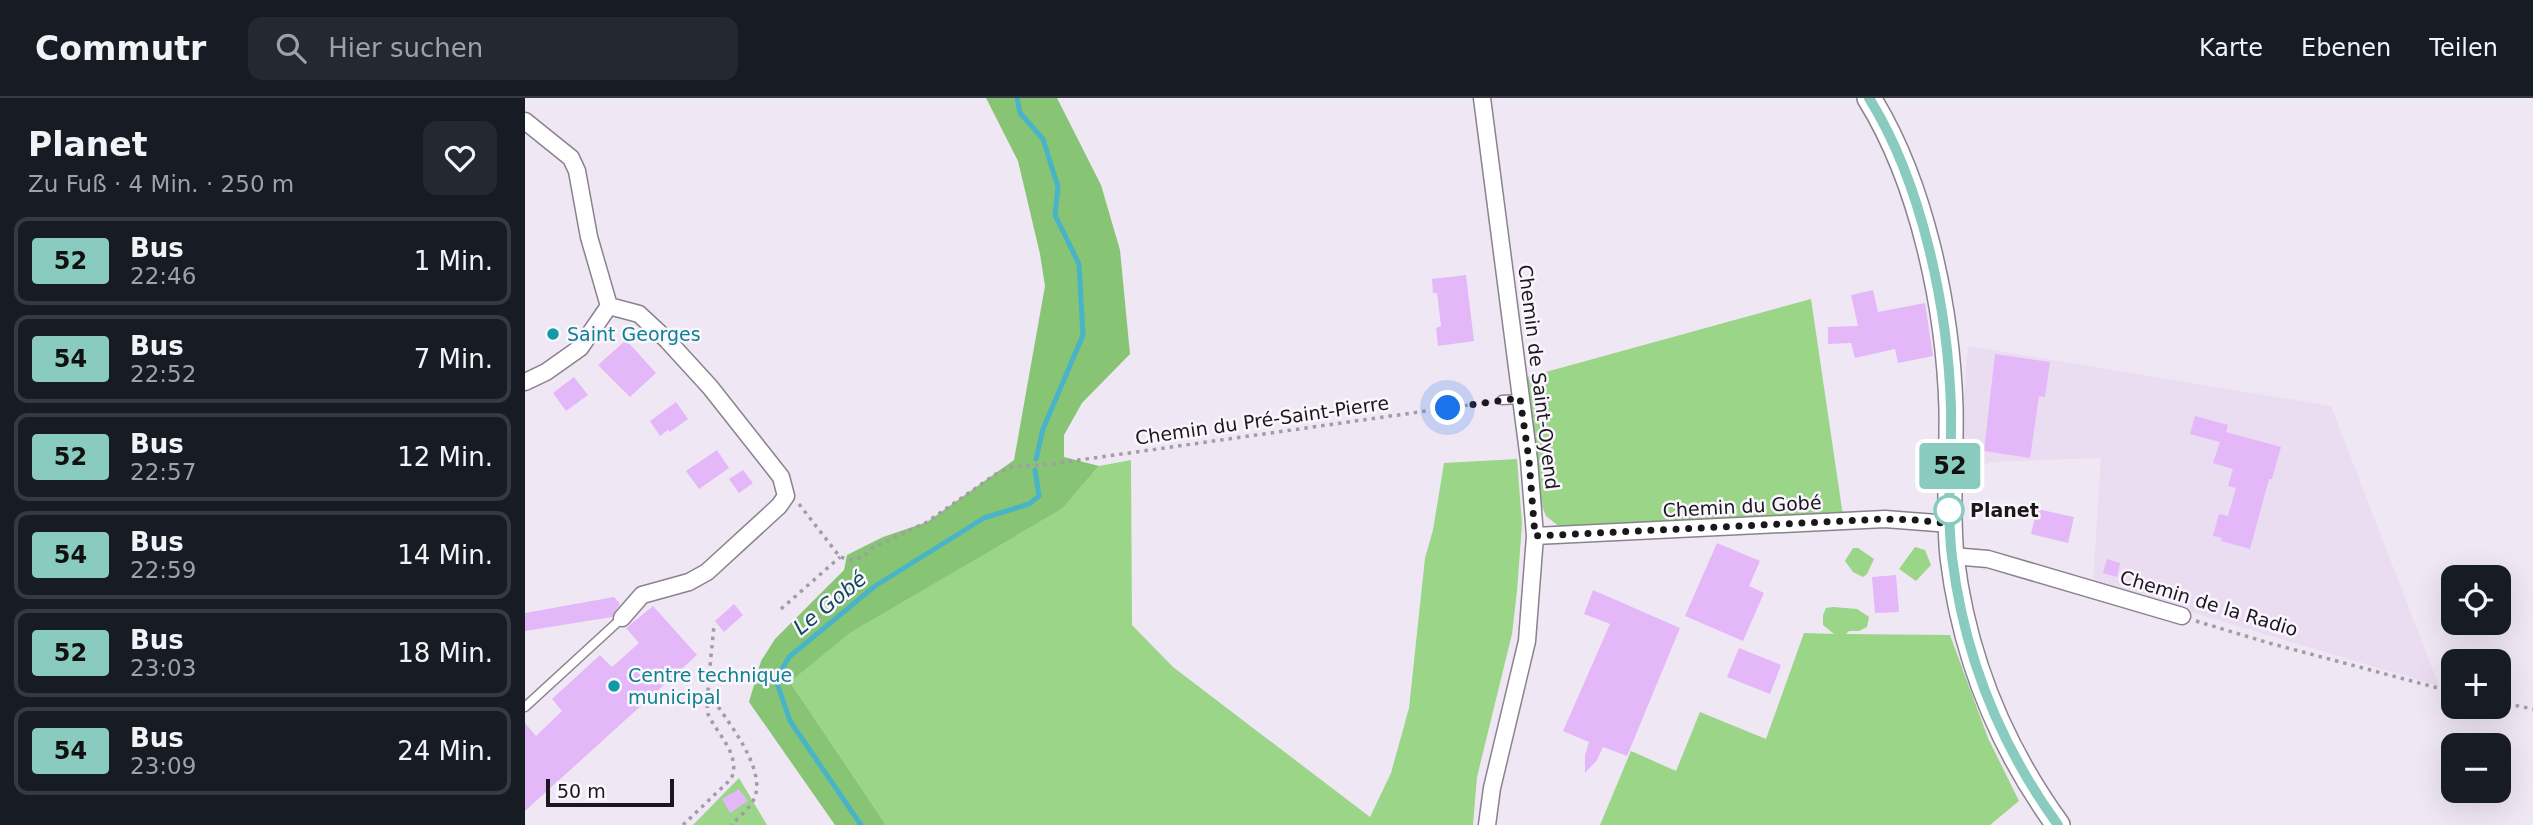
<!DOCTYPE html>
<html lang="de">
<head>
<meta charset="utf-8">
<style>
	body { margin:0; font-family:"DejaVu Sans",sans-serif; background:#242831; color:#f1f3f6; height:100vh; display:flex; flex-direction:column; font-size:26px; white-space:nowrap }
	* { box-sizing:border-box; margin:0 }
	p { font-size:23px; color:#9ea1a6 }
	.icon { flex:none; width:38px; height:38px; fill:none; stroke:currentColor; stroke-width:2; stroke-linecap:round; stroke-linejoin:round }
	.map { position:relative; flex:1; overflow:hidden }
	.sheet { display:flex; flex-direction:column; background:#171b24; width:525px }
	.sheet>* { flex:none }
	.badge { padding:0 14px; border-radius:5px; font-size:24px; line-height:46px }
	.fabs { position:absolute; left:1916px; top:467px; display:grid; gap:14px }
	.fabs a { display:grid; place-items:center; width:70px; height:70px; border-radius:14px; background:#171b24; box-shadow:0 7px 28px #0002; font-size:35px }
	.scale { position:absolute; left:21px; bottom:18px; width:128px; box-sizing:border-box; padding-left:7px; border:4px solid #1b181d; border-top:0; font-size:19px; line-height:24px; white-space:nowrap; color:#1b181d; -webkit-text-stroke:5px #fbf5fe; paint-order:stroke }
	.you { position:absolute; width:35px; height:35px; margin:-18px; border:5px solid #fff; border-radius:50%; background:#1a73e8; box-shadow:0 0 0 10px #1a73e833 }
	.map>.badge { position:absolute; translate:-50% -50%; box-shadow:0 0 0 4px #fff }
	.round { display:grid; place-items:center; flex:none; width:74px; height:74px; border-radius:14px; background:#242831 }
	.overview { display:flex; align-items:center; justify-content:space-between; height:119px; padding:0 28px }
	h1 { font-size:33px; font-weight:800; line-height:52px }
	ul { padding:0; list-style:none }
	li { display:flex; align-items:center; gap:21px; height:88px; margin:0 14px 10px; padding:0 14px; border:4px solid #363941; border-radius:14px }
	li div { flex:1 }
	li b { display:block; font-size:26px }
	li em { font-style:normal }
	li .badge { min-width:77px; font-weight:700; text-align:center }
	header { display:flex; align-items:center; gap:42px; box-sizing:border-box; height:98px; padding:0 35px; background:#171b24; border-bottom:2px solid #363941 }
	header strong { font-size:33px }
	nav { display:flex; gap:38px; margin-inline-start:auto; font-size:24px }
	.search { width:490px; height:63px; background:#242831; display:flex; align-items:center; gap:18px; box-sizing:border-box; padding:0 24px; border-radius:14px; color:#9ea1a6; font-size:26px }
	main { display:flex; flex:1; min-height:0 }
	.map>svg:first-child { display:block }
</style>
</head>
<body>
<header>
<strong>Commutr</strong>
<div class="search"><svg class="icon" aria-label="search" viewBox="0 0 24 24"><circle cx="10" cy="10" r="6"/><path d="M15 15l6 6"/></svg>Hier suchen</div>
<nav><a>Karte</a><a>Ebenen</a><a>Teilen</a></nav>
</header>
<main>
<section class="sheet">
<div class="overview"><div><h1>Planet</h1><p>Zu Fuß · 4 Min. · 250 m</p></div><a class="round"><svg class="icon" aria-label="heart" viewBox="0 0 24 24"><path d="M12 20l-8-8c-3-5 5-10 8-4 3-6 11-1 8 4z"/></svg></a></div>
<ul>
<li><span class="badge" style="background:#89cbbe;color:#111">52</span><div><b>Bus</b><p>22:46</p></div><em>1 Min.</em></li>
<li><span class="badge" style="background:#89cbbe;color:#111">54</span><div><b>Bus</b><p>22:52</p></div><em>7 Min.</em></li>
<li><span class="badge" style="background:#89cbbe;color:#111">52</span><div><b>Bus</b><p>22:57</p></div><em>12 Min.</em></li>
<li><span class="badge" style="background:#89cbbe;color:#111">54</span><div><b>Bus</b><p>22:59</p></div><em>14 Min.</em></li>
<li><span class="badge" style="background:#89cbbe;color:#111">52</span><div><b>Bus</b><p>23:03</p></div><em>18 Min.</em></li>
<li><span class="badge" style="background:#89cbbe;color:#111">54</span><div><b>Bus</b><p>23:09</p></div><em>24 Min.</em></li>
</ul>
</section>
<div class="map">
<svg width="2008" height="727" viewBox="0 0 2008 727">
	<rect width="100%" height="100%" fill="#f0e7f5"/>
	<path fill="#eadcf1" d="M 1443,248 L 1806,308 L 1914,588 L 1568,485 L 1576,360 L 1465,364 L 1438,381 L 1438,311 Z"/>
	<path fill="#9ad588" d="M 1286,201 L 1318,418 L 1036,430 L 1021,418 L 1017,408 L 999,280 Z
		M 992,361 L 997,426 L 992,493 L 987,536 L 952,679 L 948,727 L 361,727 L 265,584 L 325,534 L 537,411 L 574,368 L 606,362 L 607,527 L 648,569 L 845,719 L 866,675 L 884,610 L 900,460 L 908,432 L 919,365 Z
		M 1390,449 L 1400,452 L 1406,467 L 1391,483 L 1374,471 Z
		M 1328,450 L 1333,450 L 1349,461 L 1342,476 L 1338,479 L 1328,474 L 1320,463 Z
		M 1308,509 L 1332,511 L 1344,519 L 1342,529 L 1334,533 L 1324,533 L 1321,536 L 1425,537 L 1463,640 L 1494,703 L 1465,727 L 1075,727 L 1106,653 L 1151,673 L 1175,614 L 1241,641 L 1279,535 L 1309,536 L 1298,527 L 1298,517 L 1301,510 Z
		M 214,680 L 242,727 L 168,727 Z"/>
	<path fill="#87c474" d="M 461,0 L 532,0 L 576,87 L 595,152 L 605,256 L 557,305 L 539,337 L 539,359 L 574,368 L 537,411 L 326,534 L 265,584 L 361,727 L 310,727 L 224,604 L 236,563 L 250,541 L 319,472 L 322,457 L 358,439 L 402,424 L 489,362 L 520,188 L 515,156 L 493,63 Z"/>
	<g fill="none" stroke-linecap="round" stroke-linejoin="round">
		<path stroke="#49b4c8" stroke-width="5" d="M 492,0 L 495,15 L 518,41 L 533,89 L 530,117 L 554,166 L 558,237 L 518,331 L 511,361
			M 336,727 L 265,623 L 251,582 L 264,559 L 350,488 L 459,420 L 504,406 L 514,398 L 510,372"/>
	</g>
	<path fill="#e4b7f9" d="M 941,177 L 949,243 L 913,248 L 911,230 L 916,228 L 912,195 L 908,195 L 907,181 Z
		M 1348,192 L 1353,214 L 1400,205 L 1408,258 L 1373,265 L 1370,251 L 1330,260 L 1326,245 L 1303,246 L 1303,229 L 1333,228 L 1326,197 Z
		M 101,242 L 131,275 L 105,299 L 73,267 Z
		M 1470,256 L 1525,264 L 1520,299 L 1514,298 L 1505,360 L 1459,353 Z
		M 49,279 L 63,297 L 41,313 L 28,295 Z
		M 151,304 L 163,321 L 145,334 L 143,332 L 135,338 L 125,323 Z
		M 1670,318 L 1703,327 L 1701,334 L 1756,349 L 1747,381 L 1744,381 L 1725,451 L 1696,443 L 1697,440 L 1688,438 L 1694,416 L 1703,418 L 1711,390 L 1703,388 L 1708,371 L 1688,365 L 1695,344 L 1665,336 Z
		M 192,352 L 204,370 L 174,391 L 161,373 Z
		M 218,372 L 228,385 L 214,395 L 204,381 Z
		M 1512,411 L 1549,419 L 1543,445 L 1506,436 Z
		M 1192,445 L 1235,463 L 1224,488 L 1239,495 L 1218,543 L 1160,518 Z
		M 1582,461 L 1595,465 L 1592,479 L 1578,475 Z
		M 1371,477 L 1374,514 L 1350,515 L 1347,479 Z
		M 1068,492 L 1155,530 L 1102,658 L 1078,649 L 1072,662 L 1060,675 L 1060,657 L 1064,644 L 1038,633 L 1085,526 L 1059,516 Z
		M 89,499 L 95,506 L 87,519 L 0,533 L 0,515 Z
		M 209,506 L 218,517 L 199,534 L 190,523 Z
		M 128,508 L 172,557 L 0,713 L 0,625 L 11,638 L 37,613 L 27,601 L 75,557 L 87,569 L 114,545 L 101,530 Z
		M 1214,550 L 1256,567 L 1245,596 L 1202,579 Z
		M 214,691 L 223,703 L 205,715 L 197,701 Z"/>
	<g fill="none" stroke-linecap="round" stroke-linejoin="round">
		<g stroke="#8b8290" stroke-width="11">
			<path id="lane" d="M 977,302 L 995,301
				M 0,609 L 97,520"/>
		</g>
		<g stroke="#8b8290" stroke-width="19">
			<path id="street" d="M 957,0 L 1004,362 L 1010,438 L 1002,543 L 967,690 L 962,727
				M 0,23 L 46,60 L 52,73 L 64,139 L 84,208 L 114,216 L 142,242 L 185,289 L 256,379 L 261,398 L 254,408 L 182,474 L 164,484 L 117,497 L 97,520
				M 0,284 L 21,274 L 55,250 L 84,208
				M 1010,438 L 1360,421 L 1425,426
				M 1427,458 L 1463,461 L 1657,518"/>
		</g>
		<g stroke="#8b8290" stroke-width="26">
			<path id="secondary" d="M 1344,0 C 1397,85 1423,210 1426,310 C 1427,360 1422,409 1427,459 C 1439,557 1475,647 1533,727"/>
		</g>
		<path stroke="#a39ca7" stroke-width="3.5" stroke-dasharray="3.5 5" stroke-linecap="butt" d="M 274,406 L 315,459 L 326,462 L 338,459 L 347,450 L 402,424 L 471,376 L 485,369 L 526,366 L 965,304
			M 256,511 L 315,459
			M 1671,523 L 1744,545 L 1928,594
			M 184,595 C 200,621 245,673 228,703 C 223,712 213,720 206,727
			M 1974,604 L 2008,611
			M 158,727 L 206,681 C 217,658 192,636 183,616 C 180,610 188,540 189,527"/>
		<use href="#lane" stroke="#fff" stroke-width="8"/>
		<use href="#street" stroke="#fff" stroke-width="16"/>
		<use href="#secondary" stroke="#fff" stroke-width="23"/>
	</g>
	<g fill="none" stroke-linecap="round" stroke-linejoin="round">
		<g stroke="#fff" stroke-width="16">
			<path id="line" d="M 1344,0 C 1397,85 1423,210 1426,310 C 1427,360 1421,409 1427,459 C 1439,557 1475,647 1533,727"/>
		</g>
		<use href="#line" stroke="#89cbbe" stroke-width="10"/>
		<path stroke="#1b181d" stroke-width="7" stroke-dasharray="0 12.6" d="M 923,310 L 995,300 L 1004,362 L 1010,438 L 1360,421 L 1394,422 L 1424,426 L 1424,412"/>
	</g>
	<g fill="#0f9aa8" stroke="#fbf5fe" stroke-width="2.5">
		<circle cx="28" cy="236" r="7"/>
		<circle cx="89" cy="588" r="7"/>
	</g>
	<circle fill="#fff" stroke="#89cbbe" stroke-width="3.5" cx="1424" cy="412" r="14"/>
	<g text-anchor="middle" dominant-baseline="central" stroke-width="5" stroke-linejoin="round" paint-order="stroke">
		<g font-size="19" fill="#0d838f" stroke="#fbf5fe" text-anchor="start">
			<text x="42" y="236">Saint Georges</text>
			<text x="103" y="577">Centre technique<tspan x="103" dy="22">municipal</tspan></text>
		</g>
		<g font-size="19" fill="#1b181d" stroke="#fbf5fe">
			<text transform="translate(1014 279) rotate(83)">Chemin de Saint-Oyend</text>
			<text transform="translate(737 322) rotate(-8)">Chemin du Pré-Saint-Pierre</text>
			<text transform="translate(1217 408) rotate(-3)">Chemin du Gobé</text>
			<text transform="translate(1684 505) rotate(17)">Chemin de la Radio</text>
		</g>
		<g font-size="19" font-weight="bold" fill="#1b181d" stroke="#fbf5fe" text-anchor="start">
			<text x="1445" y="412">Planet</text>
		</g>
		<g font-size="21" font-style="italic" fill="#0e4d59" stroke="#fbf5fe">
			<text transform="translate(305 505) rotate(-39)">Le Gobé</text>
		</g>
	</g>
</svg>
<div class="fabs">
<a><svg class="icon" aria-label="locate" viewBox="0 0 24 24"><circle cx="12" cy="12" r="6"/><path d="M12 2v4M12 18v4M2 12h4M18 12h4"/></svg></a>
<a>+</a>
<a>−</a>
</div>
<div class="scale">50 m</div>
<div class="you" style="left:923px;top:310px"></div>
<b class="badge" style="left:1425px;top:368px;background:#89cbbe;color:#111">52</b>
</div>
</main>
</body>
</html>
